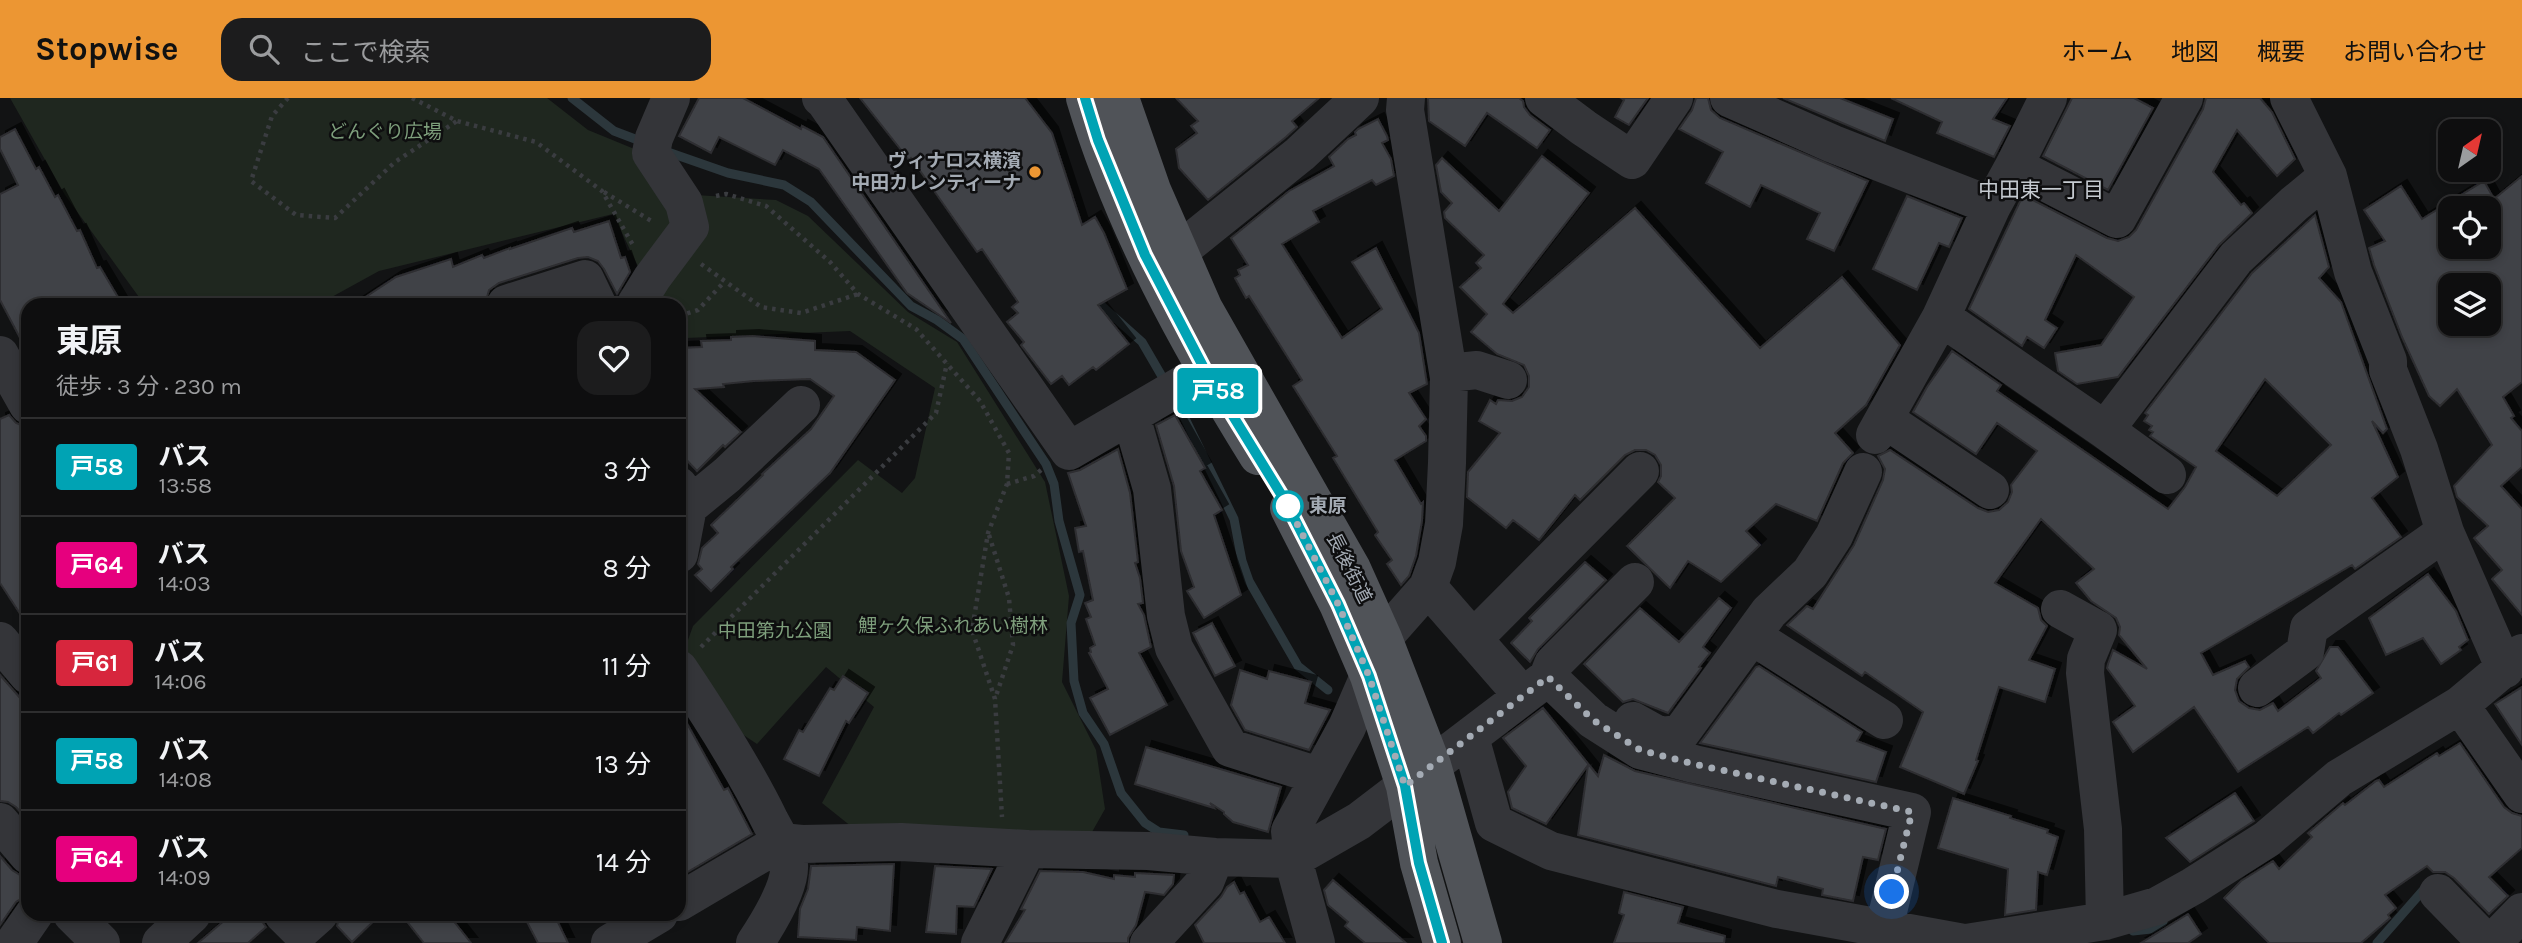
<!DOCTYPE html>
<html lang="ja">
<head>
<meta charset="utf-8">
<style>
	body { margin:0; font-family:Karla,"Noto Sans JP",sans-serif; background:#1c1c1d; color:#f1f3f6; height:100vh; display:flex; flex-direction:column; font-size:26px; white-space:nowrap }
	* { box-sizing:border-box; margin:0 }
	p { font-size:23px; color:#9b9c9e }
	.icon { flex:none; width:38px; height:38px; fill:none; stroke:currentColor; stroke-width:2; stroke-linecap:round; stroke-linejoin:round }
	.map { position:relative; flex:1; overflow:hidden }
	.side { position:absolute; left:21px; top:200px; width:665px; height:623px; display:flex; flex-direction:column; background:#0e0e0f; border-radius:21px; box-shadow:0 4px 10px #0003,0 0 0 2px #2e2e2f }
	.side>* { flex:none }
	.badge { padding:0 14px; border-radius:5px; font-size:24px; line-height:46px }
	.needle { width:46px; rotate:34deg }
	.controls { position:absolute; left:2438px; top:21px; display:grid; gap:14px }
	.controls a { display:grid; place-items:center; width:63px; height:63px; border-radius:14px; background:#0e0e0f; box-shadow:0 4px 10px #0003,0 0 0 2px #2e2e2f; font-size:35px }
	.you { position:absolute; width:35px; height:35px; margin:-18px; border:5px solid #fff; border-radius:50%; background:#1a73e8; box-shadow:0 0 0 10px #1a73e833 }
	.map>.badge { position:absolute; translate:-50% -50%; box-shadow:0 0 0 4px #fff }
	.round { display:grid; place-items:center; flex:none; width:74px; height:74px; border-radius:21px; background:#1c1c1d }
	.overview { display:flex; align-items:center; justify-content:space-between; height:119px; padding:0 35px }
	h1 { font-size:33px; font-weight:700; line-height:52px }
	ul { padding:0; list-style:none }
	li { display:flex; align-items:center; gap:21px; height:98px; padding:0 35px; border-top:2px solid #2e2e2f }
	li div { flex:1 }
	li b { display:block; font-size:26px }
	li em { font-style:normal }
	li .badge { min-width:77px; font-weight:700; text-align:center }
	header { display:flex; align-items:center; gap:42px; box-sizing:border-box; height:98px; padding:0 35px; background:#ec9633; color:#111 }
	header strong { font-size:33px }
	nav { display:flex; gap:38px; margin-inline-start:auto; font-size:24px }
	.search { width:490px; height:63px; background:#1c1c1d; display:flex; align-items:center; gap:18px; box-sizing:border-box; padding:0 24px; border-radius:21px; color:#9b9c9e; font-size:26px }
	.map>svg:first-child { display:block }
</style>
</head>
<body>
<header>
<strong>Stopwise</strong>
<div class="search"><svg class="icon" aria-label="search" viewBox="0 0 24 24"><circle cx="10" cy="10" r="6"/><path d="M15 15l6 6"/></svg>ここで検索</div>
<nav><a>ホーム</a><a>地図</a><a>概要</a><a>お問い合わせ</a></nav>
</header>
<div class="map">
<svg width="2522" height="845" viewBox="0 0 2522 845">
	<defs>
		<filter id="shadow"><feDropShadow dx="6" dy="-6" stdDeviation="0" flood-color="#0009"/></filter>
	</defs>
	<rect width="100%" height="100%" fill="#121314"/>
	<path fill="#1f271f" d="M 10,0 L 547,0 L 588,32 L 649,57 L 679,96 L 776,102 L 808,118 L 908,214 L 957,244 L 1045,384 L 1069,498 L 1062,584 L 1096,652 L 1105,711 L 1092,734 L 852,729 L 822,705 L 874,609 L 826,569 L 757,646 L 733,630 L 683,556 L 693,528 L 858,362 L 902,395 L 915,380 L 935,290 L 850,233 L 686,240 L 679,235 L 679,206 L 656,206 L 613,116 L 379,173 L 319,206 L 144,206 L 65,97 Z"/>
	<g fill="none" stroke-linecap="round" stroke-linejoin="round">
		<path stroke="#2c373c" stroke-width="9" d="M 572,0 L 614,33 L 643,44
			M 665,53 L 728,75 L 784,87 L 811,104 L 911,208 L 937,222 L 963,241 L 1046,366 L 1054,386 L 1059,423 L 1080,497 L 1071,525 L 1074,583 L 1083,615 L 1104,646 L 1121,695 L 1145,725 L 1159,734 L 1184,737
			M 1093,200 L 1142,244 L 1167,287
			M 1176,302 L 1234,421 L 1242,463 L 1249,483 L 1298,568 L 1328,592
			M 2133,833 L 2151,831 L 2163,824
			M 2377,845 L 2426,789"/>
	</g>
	<path fill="#414347" stroke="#2d2d30" stroke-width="2" fill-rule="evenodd" filter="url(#shadow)" d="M 699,0 L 743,0 L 801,31 L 802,28 L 823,39 L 951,225 L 907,195 L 819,71 L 783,52 L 775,67 L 719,39 L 711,55 L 679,38 Z
		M 860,0 L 1025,0 L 1052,35 L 1082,127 L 1095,119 L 1104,135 L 1127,191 L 1098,207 L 1129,246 L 1096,272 L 1093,269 L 1069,287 L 1062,278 L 1051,286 L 1021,247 L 1024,244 L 1007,224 L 1018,215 L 1012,209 L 1018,204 L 982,151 L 977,154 L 911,60 L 909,62 Z
		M 1176,0 L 1319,0 L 1292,23 L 1297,29 L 1286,39 L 1208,102 L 1179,70 L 1176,51 L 1197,35 L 1191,28 L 1198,23 Z
		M 1428,0 L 1519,0 L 1523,3 L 1524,9 L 1530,17 L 1550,32 L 1537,50 L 1487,15 L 1465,48 L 1429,23 Z
		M 1621,0 L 1648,0 L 1629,27 L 1615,19 L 1624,2 Z
		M 1696,0 L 1708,0 L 1711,12 L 1720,20 L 1868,83 L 1834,153 L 1807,141 L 1820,115 L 1761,87 L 1750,109 L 1706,85 L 1723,54 L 1679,31 L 1692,12 Z
		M 1783,0 L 1840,0 L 1893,21 L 1885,43 Z
		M 1891,0 L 2007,0 L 1993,21 L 2010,28 L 1994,59 L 1937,35 L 1942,24 Z
		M 2072,0 L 2134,0 L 2153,10 L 2108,92 L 2043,58 Z
		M 2206,0 L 2260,0 L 2272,14 L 2295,61 L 2277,78 L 2237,32 L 2213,74 L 2241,107 L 2244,105 L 2252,115 L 2219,147 L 2118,279 L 2077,286 L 2058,273 L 2055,255 L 2101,247 L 2134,199 L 2076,157 L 2045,222 L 2057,230 L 2044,250 L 2027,239 L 2022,248 L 1969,211 L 2023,97 L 2107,140 L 2118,143 L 2129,139 L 2136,132 L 2203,11 Z
		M 1378,21 L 1387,38 L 1388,42 L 1382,45 L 1391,61 L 1394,78 L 1376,87 L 1372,82 L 1313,113 L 1319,124 L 1282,146 L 1342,240 L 1382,211 L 1352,164 L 1376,150 L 1419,235 L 1427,286 L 1409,295 L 1426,321 L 1419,328 L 1426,338 L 1426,343 L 1395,362 L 1421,406 L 1423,404 L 1422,423 L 1416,458 L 1409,478 L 1401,487 L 1387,466 L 1392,462 L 1375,437 L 1378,434 L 1333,360 L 1337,358 L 1293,288 L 1302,282 L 1249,198 L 1246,200 L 1235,180 L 1240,177 L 1238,172 L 1248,167 L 1231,140 L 1289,93 L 1334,68 L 1329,59 L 1348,41 L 1356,37 L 1355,34 L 1358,31 Z
		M 15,31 L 36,71 L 39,69 L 55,99 L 58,97 L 77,133 L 80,132 L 97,170 L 100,169 L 122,206 L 28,206 L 28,255 L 0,202 L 0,96 L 18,87 L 0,51 L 0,39 Z
		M 1542,58 L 1589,95 L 1503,206 L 1513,215 L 1635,110 L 1760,250 L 1842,179 L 1900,247 L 1866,307 L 1835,335 L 1853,355 L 1843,365 L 1817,423 L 1776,406 L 1746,433 L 1760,447 L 1721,484 L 1688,463 L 1670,490 L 1627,448 L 1675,400 L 1658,384 L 1661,378 L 1661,367 L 1655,357 L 1646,352 L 1635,352 L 1625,357 L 1580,402 L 1575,397 L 1539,442 L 1513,422 L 1506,430 L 1467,399 L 1468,374 L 1500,335 L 1479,323 L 1490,302 L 1496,306 L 1498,302 L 1512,303 L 1522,299 L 1529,289 L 1529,278 L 1524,267 L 1497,256 L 1471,234 L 1487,216 L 1460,189 L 1481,170 L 1476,165 L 1484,157 L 1445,120 L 1444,114 L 1452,105 L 1441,94 L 1436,67 L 1442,60 L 1499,113 Z
		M 2522,78 L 2522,284 L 2503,299 L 2514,318 L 2511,320 L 2522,333 L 2522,369 L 2501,388 L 2522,411 L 2522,517 L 2492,481 L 2502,472 L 2474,440 L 2488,428 L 2457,399 L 2454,388 L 2492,347 L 2457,291 L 2440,308 L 2429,298 L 2402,239 L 2374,167 L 2369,150 L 2385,143 L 2364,112 L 2401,88 L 2422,121 L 2484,83 L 2494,101 ZM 2450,110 L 2488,110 L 2488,149 L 2450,149 ZM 2450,187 L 2488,187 L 2488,226 L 2450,226 Z
		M 1907,98 L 1962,120 L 1949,149 L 1939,145 L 1917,192 L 1873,171 Z
		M 2315,117 L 2329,169 L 2319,180 L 2341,204 L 2387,331 L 2383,335 L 2372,323 L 2398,379 L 2372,400 L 2401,439 L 2355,471 L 2352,467 L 2201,555 L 2213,577 L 2245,563 L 2249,569 L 2237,581 L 2235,592 L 2239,603 L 2249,610 L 2260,612 L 2273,605 L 2278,613 L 2321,580 L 2316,573 L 2330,549 L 2338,549 L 2373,595 L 2341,617 L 2339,615 L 2313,635 L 2308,629 L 2238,674 L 2194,609 L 2133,654 L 2113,624 L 2135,608 L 2107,570 L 2108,566 L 2113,552 L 2147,571 L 2119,537 L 2120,529 L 2116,520 L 2091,503 L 2076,485 L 2094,471 L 2041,421 L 1995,485 L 2038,510 L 2041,522 L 2047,528 L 2029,562 L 2055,571 L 2045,604 L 1999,589 L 1976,662 L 1978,663 L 1964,696 L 1900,669 L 1923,614 L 1865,574 L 1862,578 L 1787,527 L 1807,508 L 1813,511 L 1854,447 L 1883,382 L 1885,371 L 1878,358 L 1890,352 L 1978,410 L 1988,414 L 1999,412 L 2008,404 L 2012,394 L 2011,387 L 2037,353 L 1997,325 L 1976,356 L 1913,314 L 1927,289 L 1952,253 L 2001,287 L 1997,293 L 2168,411 L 2185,389 L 2196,369 L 2150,338 L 2153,334 L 2149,332 L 2152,328 L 2144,323 L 2148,317 L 2145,315 L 2252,175 ZM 2265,281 L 2331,347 L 2277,398 L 2216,353 Z
		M 609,123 L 621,160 L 625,159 L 630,174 L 617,196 L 604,171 L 598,163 L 588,159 L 578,160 L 499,185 L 489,192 L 485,206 L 355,206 L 396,179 L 451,161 L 453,169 L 482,157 L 484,160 L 510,150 L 510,151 L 572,130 L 574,134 Z
		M 753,238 L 815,243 L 815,252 L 856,254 L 895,282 L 830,375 L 731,469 L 733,471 L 711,493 L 695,477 L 702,471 L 698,466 L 702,450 L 718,435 L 711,427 L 763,377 L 762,376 L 811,331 L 834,298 L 810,281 L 754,283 L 723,286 L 724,289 L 695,291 L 741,334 L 725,349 L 723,347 L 697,373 L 679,354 L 679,250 L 702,249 L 701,243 L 731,242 L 731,239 Z
		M 9,317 L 16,325 L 26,329 L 28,332 L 28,528 L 0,485 L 0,321 Z
		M 1175,317 L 1205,370 L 1200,373 L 1222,412 L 1214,417 L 1241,497 L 1204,520 L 1187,493 L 1194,489 L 1181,453 L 1174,388 L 1156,327 Z
		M 1118,351 L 1130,395 L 1138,464 L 1135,465 L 1140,480 L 1143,505 L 1138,506 L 1144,517 L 1151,549 L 1139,555 L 1167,607 L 1110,637 L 1090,600 L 1108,591 L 1089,555 L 1091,554 L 1090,550 L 1095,547 L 1086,521 L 1091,519 L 1085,505 L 1093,502 L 1083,453 L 1079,454 L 1075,430 L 1086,428 L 1068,375 L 1080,372 Z
		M 1585,464 L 1606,482 L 1538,551 L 1530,564 L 1511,545 L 1532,523 L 1529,520 Z
		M 2428,476 L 2456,513 L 2468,542 L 2459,549 L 2461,552 L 2441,566 L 2423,540 L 2386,557 L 2369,520 Z
		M 1719,500 L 1731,510 L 1703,549 L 1710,555 L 1699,569 L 1701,570 L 1668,615 L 1633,601 L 1623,604 L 1584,566 L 1640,510 L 1679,544 Z
		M 1212,525 L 1235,568 L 1215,578 L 1193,535 Z
		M 1759,568 L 1862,634 L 1857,643 L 1886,654 L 1876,684 L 1700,645 L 1756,569 Z
		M 1240,572 L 1267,581 L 1269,573 L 1311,584 L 1305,605 L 1330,612 L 1309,652 L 1245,632 L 1231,607 Z
		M 0,577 L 28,609 L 28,723 L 16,709 L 8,704 L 0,703 Z
		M 843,578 L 868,595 L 849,625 L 846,623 L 819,678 L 784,661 L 799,632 L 803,634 L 830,590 L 834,592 Z
		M 2522,589 L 2522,647 L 2495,606 Z
		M 1543,610 L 1598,678 L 1604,657 L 1635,673 L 1886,731 L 1878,762 L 1863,759 L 1853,803 L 1822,797 L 1823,791 L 1778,779 L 1776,788 L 1578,737 L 1588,667 L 1546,726 L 1512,710 L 1508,694 L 1526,668 L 1503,640 Z
		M 679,611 L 724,692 L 728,690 L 752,736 L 679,779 Z
		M 2460,645 L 2504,709 L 2512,715 L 2522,718 L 2522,750 L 2489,779 L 2508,798 L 2489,816 L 2454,780 L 2445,774 L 2433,774 L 2427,768 L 2385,797 L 2396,810 L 2388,817 L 2390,820 L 2361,845 L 2269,845 L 2224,800 L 2241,783 L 2273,763 L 2279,771 L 2312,739 L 2308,735 L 2343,705 L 2345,707 L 2376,683 L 2379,682 L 2384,689 L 2437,655 L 2439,658 Z
		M 1146,649 L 1281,689 L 1268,734 L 1233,724 L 1224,716 L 1224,714 L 1210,705 L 1214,710 L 1135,686 Z
		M 2235,695 L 2254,723 L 2190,764 L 2166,740 Z
		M 1953,700 L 2011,718 L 2010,720 L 2048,732 L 2047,735 L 2058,739 L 2047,777 L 2038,774 L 2036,812 L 2005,817 L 2008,771 L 1938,750 Z
		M 0,758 L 12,772 L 20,777 L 28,778 L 28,796 L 16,804 L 0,827 Z
		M 894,766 L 890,833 L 857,829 L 856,842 L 798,839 L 800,811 L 808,791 L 811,768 Z
		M 935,768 L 992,771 L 974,809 L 957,808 L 956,836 L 926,834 Z
		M 1040,773 L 1083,774 L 1114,781 L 1114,777 L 1135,779 L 1135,775 L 1174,777 L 1173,786 L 1164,797 L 1145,794 L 1136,827 L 1128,840 L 1128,845 L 1005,845 L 1025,812 L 1021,811 Z
		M 1333,782 L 1406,845 L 1365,845 L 1345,828 L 1348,824 L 1328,807 L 1324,792 Z
		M 1234,784 L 1240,796 L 1244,794 L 1260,824 L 1269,819 L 1285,845 L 1204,845 L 1195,827 L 1221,799 L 1227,789 Z
		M 1624,794 L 1683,809 L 1678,825 L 1725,838 L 1724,845 L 1614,845 L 1624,817 L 1619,815 Z
		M 232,816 L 257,816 L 266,829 L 248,845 L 198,845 Z
		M 340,816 L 381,816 L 352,844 L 337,828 Z
		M 401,816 L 448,816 L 471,845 L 424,845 Z
		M 540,816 L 554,816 L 568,845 L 538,845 L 526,822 Z
		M 2188,816 L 2201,836 L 2188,845 L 2141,845 Z"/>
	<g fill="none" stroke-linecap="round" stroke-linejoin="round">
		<path stroke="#3a3c40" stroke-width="4.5" stroke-dasharray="3.5 5" stroke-linecap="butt" d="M 288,0 L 272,18 L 251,83 L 296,117 L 335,120 L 395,64 L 457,23
			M 412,0 L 457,23 L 536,44 L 602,93 L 634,149
			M 604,94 L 653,124
			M 716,98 L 726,96 L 766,108 L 830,164 L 858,196 L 916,231 L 980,303 L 1009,355 L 1007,386 L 988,435 L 972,532 L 995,601 L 1002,719
			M 701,166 L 761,209 L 801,215 L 858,196
			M 679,218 L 698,212 L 725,183
			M 1007,386 L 1034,378 L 1041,372
			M 989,437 L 1009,500 L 1013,547 L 995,601
			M 701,549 L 936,315 L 947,265"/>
		<path stroke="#343539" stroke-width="38" d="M 821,0 L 824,2 L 1069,353 L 1230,259
			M 1544,0 L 1584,30 L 1632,62 L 1674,0
			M 1729,0 L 1833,46 L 1992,108
			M 2289,0 L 2328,78 L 2353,174 L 2388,263 L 2388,272 L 2419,351 L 2445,434 L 2505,571
			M 2014,68 L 2117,121 L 2184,0
			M 1178,154 L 1300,56 L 1360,0
			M 506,206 L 585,181 L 597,206
			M 636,206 L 652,180 L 690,129 L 684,105 L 651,55 L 654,40 L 671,0
			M 1941,219 L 2105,332 L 2236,160 L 2294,106 L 2328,78
			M 0,257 L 28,307
			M 1449,275 L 1477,272 L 1508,282
			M 1131,318 L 1152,391 L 1166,518 L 1174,550 L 1230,650 L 1319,678
			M 1884,321 L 1990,392
			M 2105,332 L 2167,377
			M 1875,337 L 1941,219 L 1992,108 L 2014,68 L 2048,0
			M 679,388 L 688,409 L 679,456
			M 688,409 L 727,377 L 801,307
			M 1428,489 L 1523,598
			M 2060,511 L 2098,532 L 2086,561 L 2085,575 L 2103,731 L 2105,823
			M 1752,538 L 1884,622
			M 1383,540 L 1428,489 L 1437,464 L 1444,426 L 1447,365 L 1449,280 L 1405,12 L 1406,0
			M 1473,541 L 1640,373
			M 0,543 L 28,577
			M 679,571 C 712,620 744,670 770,723 C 777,736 787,752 789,767 C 791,789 767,827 755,845
			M 1548,579 L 1593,622 L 1640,652 L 1694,666 L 1912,714 L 1886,822 L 1886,831
			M 2257,590 L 2305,554 L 2309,530 L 2445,434
			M 2460,607 L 2522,696
			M 1633,623 L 1660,638 L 1680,636 L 1769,514 L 1810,475 L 1834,438 L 1863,374
			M 1470,639 L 1494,725 L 1551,753 L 1777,811 L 1964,845
			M 0,724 L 28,757
			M 2438,795 L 2487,845
			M 679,804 L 781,744 L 802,746 L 901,744 L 1027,751 L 1148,753 L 1215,759 L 1293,761 L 1359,723 L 1548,579 L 1553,566 L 1635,484
			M 72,816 L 101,845
			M 283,816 L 300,833 L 319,816
			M 14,845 L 34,816
			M 161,845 L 192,816
			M 610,845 L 659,816
			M 980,845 L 1027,751
			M 1149,845 L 1205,784 L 1215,759
			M 1316,845 L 1293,761 L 1290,733 L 1347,629 L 1369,578
			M 1966,845 L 2105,823 L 2157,808 L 2193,788 L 2267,741 L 2339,680 L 2460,607 L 2522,555
			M 2492,845 L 2522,814"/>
		<path stroke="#505358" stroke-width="38" d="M 1085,0 C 1123,128 1188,245 1258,358
			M 1120,0 L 1152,92 L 1204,211 L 1352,471 L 1383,540 L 1432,667 L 1483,845
			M 1289,410 L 1338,506 L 1369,578 L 1405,688 L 1419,765 L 1442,845"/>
	</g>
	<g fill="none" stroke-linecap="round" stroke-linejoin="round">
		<g stroke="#fff" stroke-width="16">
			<path id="line" d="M 1085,0 L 1098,42 L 1145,157 L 1206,274 L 1287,406 L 1338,506 L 1369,578 L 1405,688 L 1419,765 L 1442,845"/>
		</g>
		<use href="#line" stroke="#00a3b4" stroke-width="10"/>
		<path stroke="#a4abb4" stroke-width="7" stroke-dasharray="0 12.6" d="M 1288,408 L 1287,406 L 1338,506 L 1369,578 L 1405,688 L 1548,579 L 1593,622 L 1640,652 L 1694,666 L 1912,714 L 1892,794"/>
	</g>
	<circle fill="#ec9633" stroke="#0e0e0f" stroke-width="2.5" cx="1035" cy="74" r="7"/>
	<circle fill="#fff" stroke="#00a3b4" stroke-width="3.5" cx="1288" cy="408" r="14"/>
	<g text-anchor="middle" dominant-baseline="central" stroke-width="5" stroke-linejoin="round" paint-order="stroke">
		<g font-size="19" fill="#7e9f7c" stroke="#0e0e0f">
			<text x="385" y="34">どんぐり広場</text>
			<text x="953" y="528">鯉ヶ久保ふれあい樹林</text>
			<text x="775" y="533">中田第九公園</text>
		</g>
		<g font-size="19" font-weight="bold" fill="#a4abb4" stroke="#0e0e0f" text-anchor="end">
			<text x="1021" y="63">ヴィナロス横濱<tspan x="1021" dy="22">中田カレンティーナ</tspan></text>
		</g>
		<g font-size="19" font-weight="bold" fill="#a4abb4" stroke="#0e0e0f" text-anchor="start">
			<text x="1309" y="408">東原</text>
		</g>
		<g font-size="19" fill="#a4abb4" stroke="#0e0e0f">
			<text transform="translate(1349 470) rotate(63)">長後街道</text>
		</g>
		<g font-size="21" fill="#c5cad0" stroke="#0e0e0f">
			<text x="2041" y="92">中田東一丁目</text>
		</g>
	</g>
</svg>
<div class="controls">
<a><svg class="needle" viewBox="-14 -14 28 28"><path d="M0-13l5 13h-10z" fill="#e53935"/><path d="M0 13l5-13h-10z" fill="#9b9c9e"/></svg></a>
<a><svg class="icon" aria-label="locate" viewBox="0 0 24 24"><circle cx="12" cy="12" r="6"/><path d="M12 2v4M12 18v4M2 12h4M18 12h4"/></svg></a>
<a><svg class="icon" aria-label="layers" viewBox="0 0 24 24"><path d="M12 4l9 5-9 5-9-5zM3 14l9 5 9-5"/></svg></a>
</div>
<div class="you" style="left:1892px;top:794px"></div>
<b class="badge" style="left:1218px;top:293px;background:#00a3b4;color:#fff">戸58</b>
<section class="side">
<div class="overview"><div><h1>東原</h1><p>徒歩 · 3 分 · 230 m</p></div><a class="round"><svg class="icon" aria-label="heart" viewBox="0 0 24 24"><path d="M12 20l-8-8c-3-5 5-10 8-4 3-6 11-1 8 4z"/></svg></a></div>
<ul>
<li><span class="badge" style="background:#00a3b4;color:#fff">戸58</span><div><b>バス</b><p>13:58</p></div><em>3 分</em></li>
<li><span class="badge" style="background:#e6007e;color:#fff">戸64</span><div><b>バス</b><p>14:03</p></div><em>8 分</em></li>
<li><span class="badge" style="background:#d7263d;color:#fff">戸61</span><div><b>バス</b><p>14:06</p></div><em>11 分</em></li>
<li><span class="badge" style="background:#00a3b4;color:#fff">戸58</span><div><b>バス</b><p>14:08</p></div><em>13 分</em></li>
<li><span class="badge" style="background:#e6007e;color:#fff">戸64</span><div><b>バス</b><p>14:09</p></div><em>14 分</em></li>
</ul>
</section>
</div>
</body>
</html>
